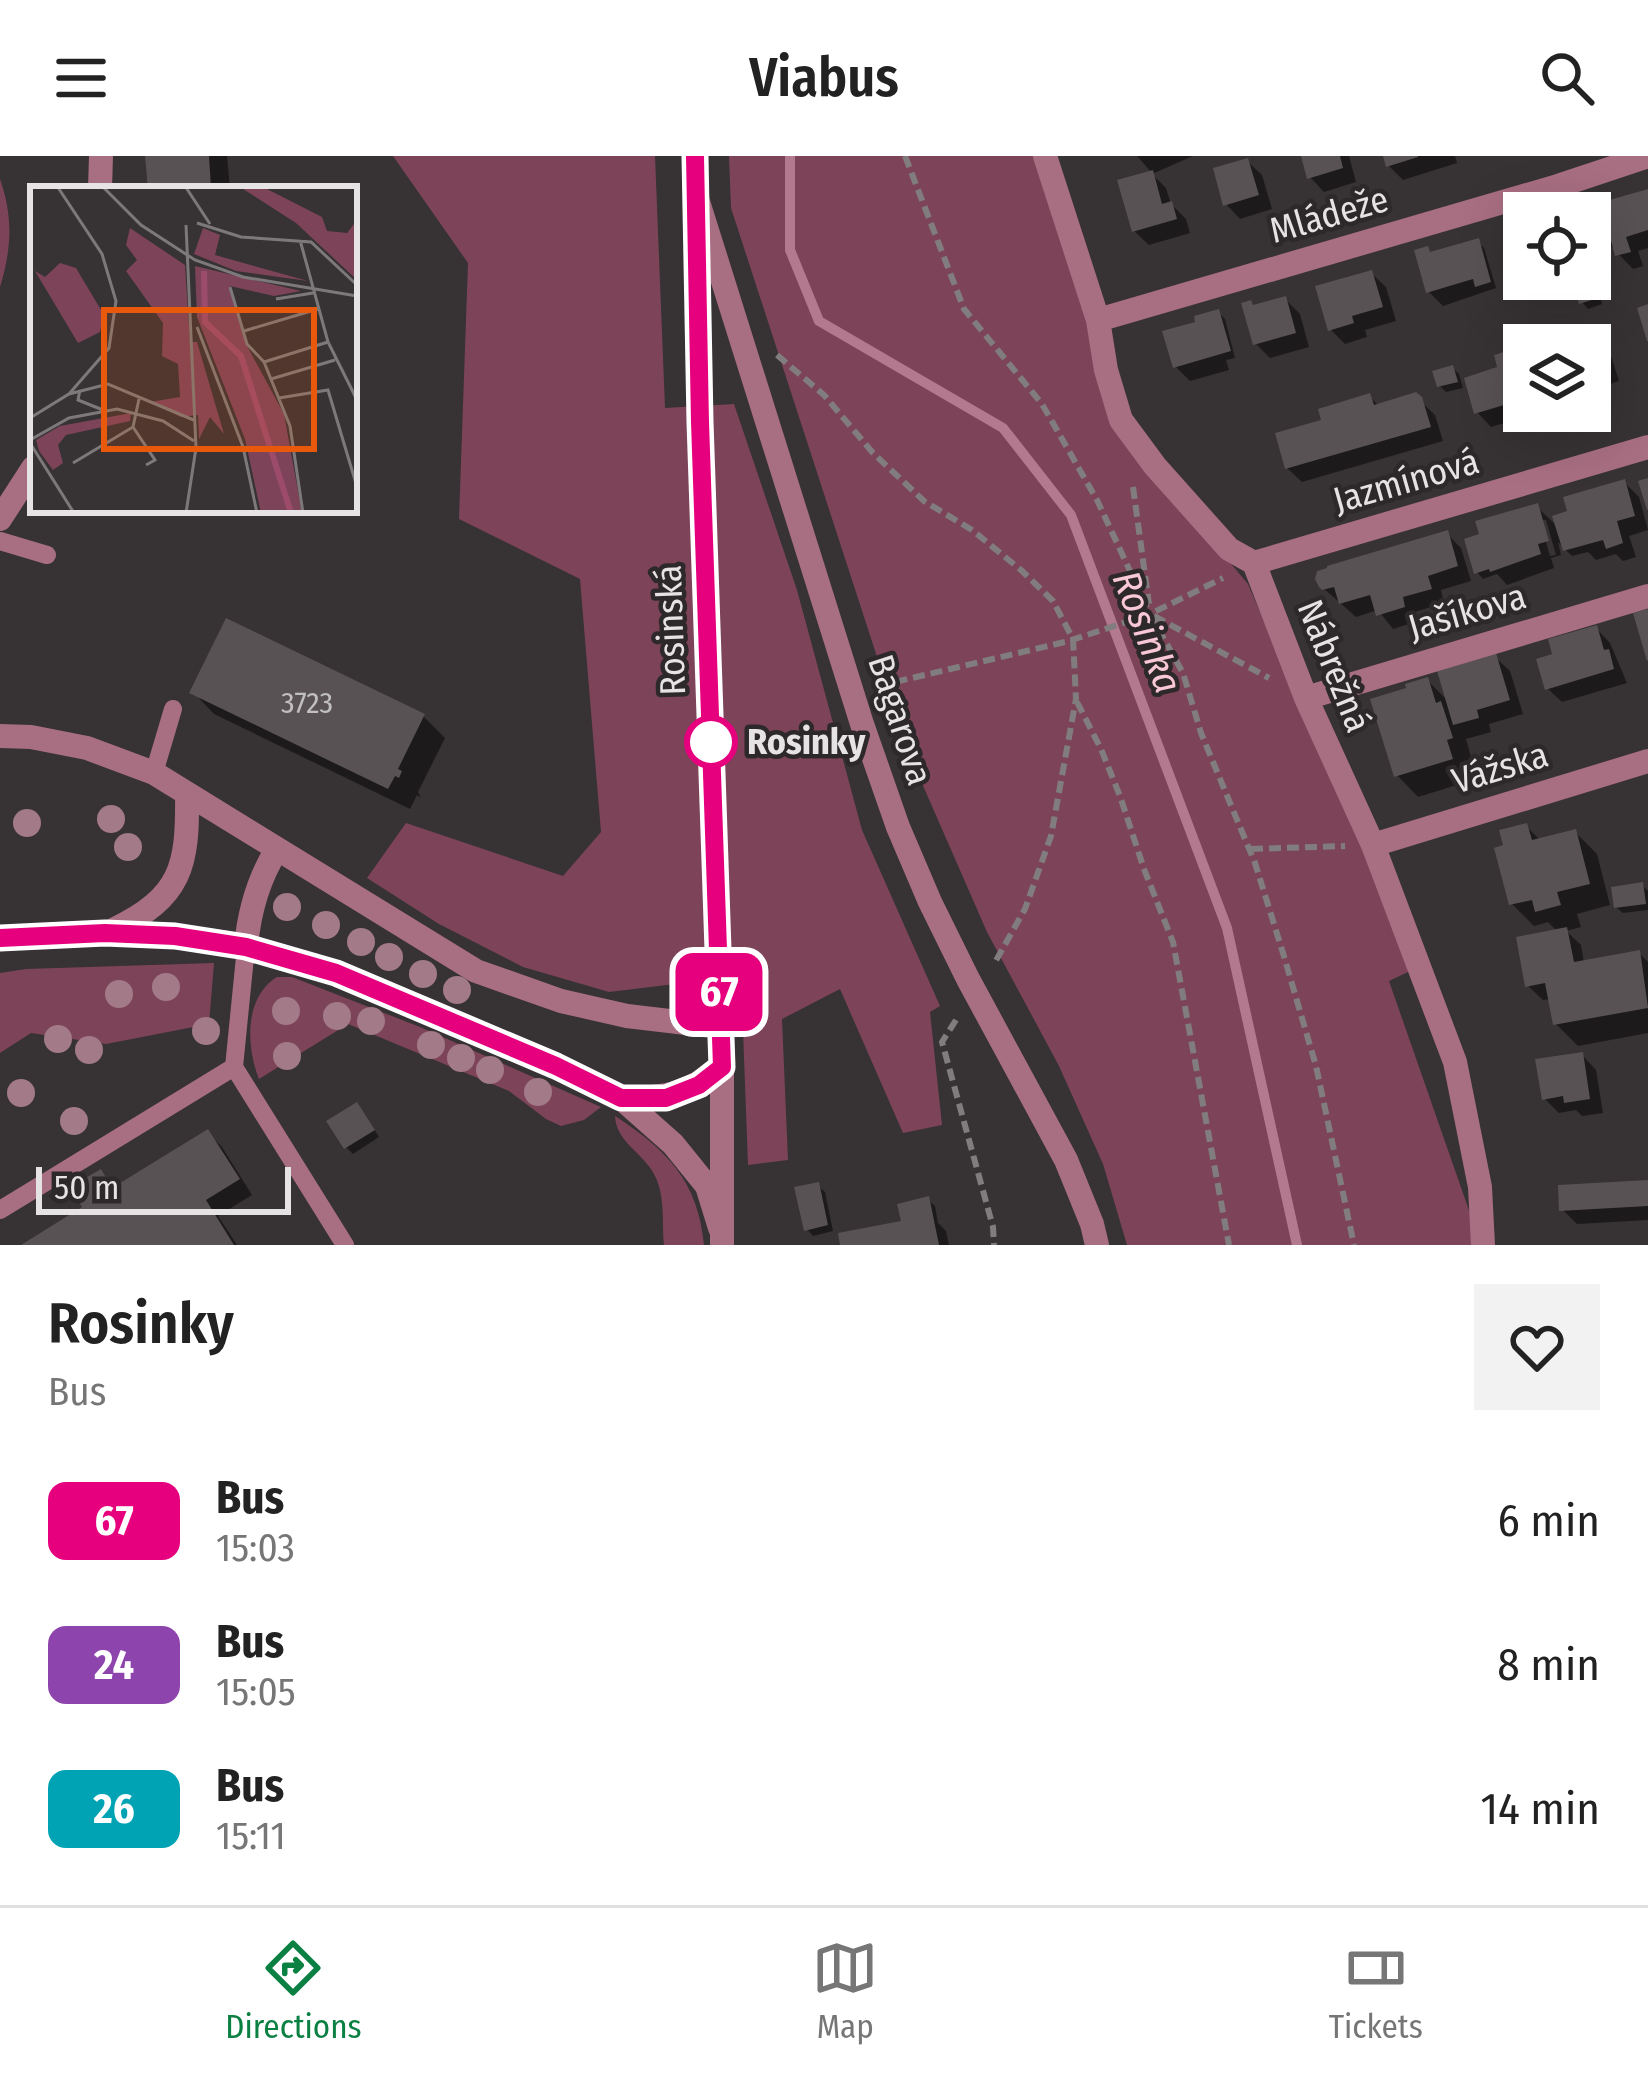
<!DOCTYPE html>
<html lang="en">
<head>
<meta charset="utf-8">
<style>
	body { margin:0; font-family:"Fira Sans Condensed",sans-serif; background:#f2f2f2; color:#222; height:100vh; display:flex; flex-direction:column; font-size:45px; white-space:nowrap }
	* { box-sizing:border-box; margin:0 }
	p { font-size:39px; color:#767676 }
	.icon { flex:none; width:66px; height:66px; fill:none; stroke:currentColor; stroke-width:2; stroke-linecap:round; stroke-linejoin:round }
	.map { position:relative; height:1089px; overflow:hidden }
	.drawer { display:flex; flex-direction:column; background:#fff; flex:1 }
	.drawer>* { flex:none }
	.badge { padding:0 24px; border-radius:18px; font-size:42px; line-height:78px }
	.fabs { position:absolute; left:1503px; top:36px; display:grid; gap:24px }
	.fabs a { display:grid; place-items:center; width:108px; height:108px; border-radius:0px; background:#fff; box-shadow:0 12px 48px #0002; font-size:60px }
	.scale { position:absolute; left:36px; bottom:30px; width:255px; box-sizing:border-box; padding-left:12px; border:6px solid #e6e3e4; border-top:0; font-size:33px; line-height:42px; white-space:nowrap; color:#e6e3e4; -webkit-text-stroke:9px #2d2829; paint-order:stroke }
	.map>.badge { position:absolute; translate:-50% -50%; box-shadow:0 0 0 6px #fff }
	.round { display:grid; place-items:center; flex:none; width:126px; height:126px; border-radius:0px; background:#f2f2f2 }
	.headline { display:flex; align-items:center; justify-content:space-between; height:204px; padding:0 48px }
	h1 { font-size:57px; font-weight:600; line-height:90px }
	ul { padding:0; list-style:none }
	li { display:flex; align-items:center; gap:36px; height:144px; padding:0 48px }
	li div { flex:1 }
	li b { display:block; font-size:45px }
	li em { font-style:normal }
	li .badge { min-width:132px; font-weight:700; text-align:center }
	header { display:flex; justify-content:space-between; align-items:center; height:156px; padding:0 48px; background:#fff; font-size:54px; font-weight:600 }
	.dock { display:flex; justify-content:space-around; align-items:center; height:168px; border-top:3px solid #e0e0e0; background:#fff; font-size:33px; color:#767676 }
	.dock a { display:grid; justify-items:center; gap:6px }
	.dock .active { color:#0b8043 }
	.map>svg:first-child { display:block }
</style>
</head>
<body>
<header><svg class="icon" aria-label="menu" viewBox="0 0 24 24"><path d="M4 6h16M4 12h16M4 18h16"/></svg>Viabus<svg class="icon" aria-label="search" viewBox="0 0 24 24"><circle cx="10" cy="10" r="6"/><path d="M15 15l6 6"/></svg></header>
<div class="map">
<svg width="1648" height="1089" viewBox="0 0 1648 1089">
	<rect width="100%" height="100%" fill="#373233"/>
	<path fill="#7d4459" d="M 393,0 L 655,0 L 665,252 L 734,248 L 797,434 L 862,674 L 940,850 L 930,856 L 942,969 L 903,977 L 840,833 L 782,863 L 788,1004 L 748,1009 L 741,820 L 609,836 L 523,811 L 439,768 L 367,722 L 406,667 L 563,720 L 601,676 L 580,423 L 459,363 L 468,107 Z
		M 729,0 L 1038,0 L 1079,127 L 1115,270 L 1248,428 L 1387,750 L 1410,815 L 1389,825 L 1472,1063 L 1473,1089 L 1127,1089 L 1103,1008 L 1059,910 L 987,776 L 907,593 L 731,52 Z
		M 0,23 C 13,60 12,92 0,131 Z
		M 214,807 L 209,868 L 106,888 L 31,877 L 0,897 L 0,817 L 26,813 Z
		M 277,821 L 292,821 L 420,871 L 601,951 L 584,964 L 561,970 L 546,963 L 509,935 L 348,868 L 259,923 C 246,891 244,841 277,821 Z
		M 615,960 C 667,994 698,1025 704,1089 L 664,1089 C 662,1067 665,1042 656,1022 C 646,998 616,987 615,960 Z"/>
	<path fill="#0007" fill-rule="evenodd" d="M 148,0 L 227,0 L 230,33 L 151,33 Z
		M 1137,0 L 1193,0 L 1152,18 L 1166,32 L 1171,48 L 1186,63 L 1190,77 L 1149,89 L 1134,75 L 1152,17 Z
		M 1304,0 L 1349,0 L 1356,26 L 1324,36 L 1310,21 Z
		M 1386,0 L 1455,0 L 1457,7 L 1403,24 L 1388,9 Z
		M 1247,5 L 1262,19 L 1272,53 L 1240,63 L 1226,48 Z
		M 1648,37 L 1648,92 L 1638,95 L 1643,110 L 1633,113 L 1606,85 Z
		M 1478,86 L 1484,92 L 1496,132 L 1443,150 L 1429,136 L 1432,99 Z
		M 1371,117 L 1386,131 L 1396,165 L 1365,174 L 1367,181 L 1345,188 L 1330,173 Z
		M 1590,119 L 1596,125 L 1602,148 L 1588,153 L 1582,146 L 1576,123 L 1590,123 Z
		M 1285,143 L 1300,158 L 1309,191 L 1270,202 L 1256,188 L 1255,151 Z
		M 1218,156 L 1225,163 L 1235,202 L 1226,204 L 1229,214 L 1190,225 L 1176,211 L 1199,168 Z
		M 1597,185 L 1611,200 L 1619,225 L 1607,229 L 1609,236 L 1590,241 L 1590,189 L 1583,189 Z
		M 1524,193 L 1524,255 L 1545,255 L 1491,271 L 1477,256 Z
		M 1452,212 L 1459,218 L 1463,232 L 1446,236 L 1440,230 Z
		M 1415,240 L 1435,259 L 1443,285 L 1302,326 L 1287,312 L 1325,266 L 1370,241 L 1379,250 Z
		M 1624,326 L 1639,341 L 1648,374 L 1629,380 L 1636,401 L 1623,405 L 1616,398 L 1596,404 L 1588,396 L 1572,400 L 1558,386 L 1561,399 L 1551,402 L 1554,412 L 1507,429 L 1497,418 L 1483,423 L 1477,416 L 1537,351 L 1559,372 ZM 1540,364 L 1546,364 L 1556,399 L 1550,400 Z
		M 1447,378 L 1461,392 L 1471,425 L 1441,434 L 1444,447 L 1415,456 L 1418,465 L 1393,473 L 1378,454 L 1356,461 L 1321,430 Z
		M 1596,472 L 1610,487 L 1627,527 L 1562,546 L 1547,532 Z
		M 1495,501 L 1510,515 L 1523,558 L 1489,568 L 1491,576 L 1466,583 L 1472,604 L 1467,606 L 1473,624 L 1418,641 L 1397,619 L 1427,524 L 1449,546 Z
		M 193,536 L 423,560 L 445,582 L 418,636 L 421,642 L 417,639 L 410,653 L 214,558 Z
		M 1526,670 L 1541,685 L 1575,676 L 1597,698 L 1610,749 L 1577,758 L 1581,771 L 1566,775 L 1581,789 L 1584,807 L 1639,797 L 1648,806 L 1648,877 L 1578,890 L 1556,868 L 1551,843 L 1543,844 L 1528,830 L 1558,776 L 1548,766 L 1534,770 L 1512,748 Z
		M 1642,729 L 1648,735 L 1648,754 L 1623,757 L 1616,751 Z
		M 1582,899 L 1596,914 L 1603,957 L 1582,960 L 1576,954 L 1559,957 L 1544,942 Z
		M 363,956 L 379,981 L 353,998 L 346,991 Z
		M 208,977 L 222,991 L 252,1039 L 218,1060 L 237,1089 L 26,1089 L 86,1052 L 100,1017 L 116,1034 Z
		M 1648,1027 L 1648,1064 L 1577,1068 L 1562,1053 Z
		M 818,1030 L 825,1036 L 833,1075 L 813,1080 L 807,1073 Z
		M 928,1044 L 935,1050 L 938,1067 L 946,1075 L 949,1089 L 843,1089 L 904,1067 Z"/>
	<g fill="none" stroke-linecap="round" stroke-linejoin="round">
		<path stroke="#b2798f" stroke-width="10" d="M 790,0 L 790,94 L 819,165 L 1003,272 L 1071,359 L 1227,772 L 1297,1089"/>
	</g>
	<path fill="#585254" d="M 145,0 L 209,0 L 211,33 L 148,33 Z
		M 1301,0 L 1340,0 L 1343,12 L 1307,23 Z
		M 1383,0 L 1418,0 L 1418,1 L 1386,11 Z
		M 1248,2 L 1259,39 L 1223,50 L 1213,12 Z
		M 1153,14 L 1162,48 L 1172,45 L 1177,63 L 1132,76 L 1117,24 Z
		M 1648,33 L 1648,74 L 1626,81 L 1631,96 L 1615,100 L 1611,85 L 1603,87 L 1592,49 Z
		M 1524,68 L 1524,96 L 1523,96 L 1515,71 Z
		M 1479,82 L 1491,126 L 1475,131 L 1473,123 L 1426,137 L 1414,94 L 1428,90 L 1430,96 Z
		M 1372,114 L 1383,151 L 1352,160 L 1354,167 L 1328,175 L 1315,130 Z
		M 1572,123 L 1592,123 L 1598,142 L 1579,148 Z
		M 1286,140 L 1296,177 L 1253,189 L 1241,147 L 1251,144 L 1253,149 Z
		M 1648,148 L 1648,185 L 1647,185 L 1637,152 Z
		M 1219,153 L 1231,195 L 1173,212 L 1162,175 L 1195,166 L 1194,160 Z
		M 1558,180 L 1561,189 L 1531,189 L 1531,188 Z
		M 1598,182 L 1606,210 L 1594,215 L 1596,222 L 1590,223 L 1590,189 L 1577,188 Z
		M 1524,190 L 1524,243 L 1474,258 L 1464,222 L 1497,211 L 1494,199 Z
		M 1453,209 L 1458,226 L 1437,231 L 1432,215 Z
		M 1416,236 L 1422,241 L 1431,271 L 1285,313 L 1275,277 L 1321,264 L 1318,253 L 1370,237 L 1374,249 Z
		M 1648,322 L 1648,353 L 1647,354 L 1638,325 Z
		M 1625,323 L 1635,360 L 1617,365 L 1623,387 L 1606,393 L 1603,384 L 1563,395 L 1552,360 L 1567,355 L 1563,341 Z
		M 1538,347 L 1549,385 L 1538,388 L 1541,398 L 1490,416 L 1489,413 L 1474,418 L 1464,383 L 1479,378 L 1475,365 Z
		M 1448,374 L 1458,410 L 1428,420 L 1432,433 L 1403,441 L 1405,451 L 1376,460 L 1370,439 L 1339,448 L 1334,431 L 1322,434 L 1319,431 L 1315,423 L 1317,415 L 1327,412 L 1327,410 Z
		M 1648,453 L 1648,504 L 1647,505 L 1633,457 Z
		M 226,462 L 425,558 L 398,613 L 402,615 L 399,622 L 395,620 L 388,633 L 189,537 Z
		M 1597,469 L 1604,494 L 1609,493 L 1614,513 L 1545,534 L 1536,503 L 1552,498 L 1548,483 Z
		M 1496,497 L 1510,544 L 1477,554 L 1479,562 L 1453,569 L 1437,515 Z
		M 1428,521 L 1436,547 L 1441,545 L 1453,582 L 1447,584 L 1453,603 L 1394,621 L 1370,543 L 1406,532 L 1405,528 Z
		M 1527,667 L 1532,684 L 1576,673 L 1590,728 L 1557,736 L 1561,749 L 1535,756 L 1532,744 L 1509,749 L 1494,692 L 1503,689 L 1499,674 Z
		M 1643,726 L 1646,748 L 1614,752 L 1611,731 Z
		M 1567,771 L 1574,806 L 1640,794 L 1648,852 L 1553,869 L 1545,827 L 1525,831 L 1516,781 Z
		M 1583,896 L 1590,943 L 1564,947 L 1563,940 L 1542,944 L 1535,903 Z
		M 357,946 L 375,974 L 344,993 L 326,965 Z
		M 208,973 L 240,1023 L 206,1044 L 234,1089 L 21,1089 L 82,1051 L 70,1031 L 101,1013 L 112,1032 Z
		M 1648,1024 L 1648,1050 L 1559,1055 L 1558,1029 Z
		M 819,1026 L 828,1069 L 804,1075 L 794,1031 Z
		M 929,1040 L 939,1089 L 840,1089 L 838,1077 L 901,1065 L 897,1048 Z"/>
	<g fill="none" stroke-linecap="round" stroke-linejoin="round">
		<path stroke="#817d7e" stroke-width="6" stroke-dasharray="12 6" stroke-linecap="butt" d="M 905,0 L 964,153 L 1042,248 L 1097,344 L 1150,458 L 1183,517 L 1201,577 L 1255,707 L 1283,797 L 1316,910 L 1354,1089
			M 777,199 L 824,239 L 873,297 L 924,345 L 972,374 L 1021,414 L 1053,445 L 1073,483 L 1076,543 L 1051,680 L 1025,753 L 994,808
			M 1133,331 L 1149,448
			M 1154,460 L 1269,522
			M 878,530 L 1069,485 L 1150,458 L 1223,422
			M 1077,546 L 1101,593 L 1120,640 L 1144,713 L 1173,786 L 1229,1089
			M 1251,693 L 1345,690
			M 956,864 L 942,886 L 993,1071 L 994,1089"/>
		<path stroke="#a86e82" stroke-width="18" d="M 0,385 L 47,399
			M 154,617 L 173,553
			M 246,791 L 234,911 L 345,1089
			M 0,1054 L 234,911"/>
		<path stroke="#a86e82" stroke-width="24" d="M 1045,0 L 1098,164 L 1106,214 L 1121,264 L 1155,310 L 1229,393 L 1254,407 L 1306,542 L 1373,689 L 1455,906 L 1480,1031 L 1483,1089
			M 100,33 L 101,0
			M 1098,164 L 1558,30 L 1648,0
			M 0,363 L 33,312
			M 1254,407 L 1648,291
			M 1306,542 L 1648,440
			M 0,580 L 31,581 L 87,592 L 154,617 L 476,815 L 561,845 L 627,860 L 720,871
			M 1373,689 L 1648,605
			M 113,774 C 182,741 188,710 187,638
			M 0,782 L 105,777 L 175,780 L 246,791 L 336,817 L 556,910 L 621,942 L 673,988 L 707,1030 L 720,1072
			M 246,791 C 249,756 259,722 277,693
			M 621,942 C 666,942 686,939 722,911"/>
		<path stroke="#a86e82" stroke-width="24" d="M 695,0 L 700,266 L 722,911 L 722,1089
			M 695,36 L 862,568 L 898,671 L 930,746 L 968,823 L 1066,1004 L 1092,1068 L 1097,1089"/>
	</g>
	<g fill="#a37a88">
		<circle cx="111" cy="663" r="14"/>
		<circle cx="27" cy="667" r="14"/>
		<circle cx="128" cy="691" r="14"/>
		<circle cx="287" cy="751" r="14"/>
		<circle cx="326" cy="769" r="14"/>
		<circle cx="361" cy="786" r="14"/>
		<circle cx="389" cy="801" r="14"/>
		<circle cx="423" cy="818" r="14"/>
		<circle cx="166" cy="831" r="14"/>
		<circle cx="457" cy="834" r="14"/>
		<circle cx="119" cy="838" r="14"/>
		<circle cx="286" cy="855" r="14"/>
		<circle cx="337" cy="860" r="14"/>
		<circle cx="371" cy="865" r="14"/>
		<circle cx="206" cy="875" r="14"/>
		<circle cx="58" cy="883" r="14"/>
		<circle cx="431" cy="889" r="14"/>
		<circle cx="89" cy="894" r="14"/>
		<circle cx="287" cy="900" r="14"/>
		<circle cx="461" cy="902" r="14"/>
		<circle cx="490" cy="914" r="14"/>
		<circle cx="538" cy="936" r="14"/>
		<circle cx="21" cy="937" r="14"/>
		<circle cx="74" cy="965" r="14"/>
	</g>
	<g fill="none" stroke-linecap="round" stroke-linejoin="round">
		<g stroke="#fff" stroke-width="27">
			<path id="line" d="M 0,782 L 105,777 L 175,780 L 246,791 L 336,817 L 556,910 L 621,942 L 666,942 L 699,929 L 722,911 L 700,266 L 695,0"/>
		</g>
		<use href="#line" stroke="#e6007e" stroke-width="18"/>
	</g>
	<circle fill="#fff" stroke="#e6007e" stroke-width="6" cx="711" cy="586" r="24"/>
	<g text-anchor="middle" dominant-baseline="central" stroke-width="9" stroke-linejoin="round" paint-order="stroke">
		<g font-size="30" fill="#c2bfc0">
			<text x="307" y="547">3723</text>
		</g>
		<g font-size="36" fill="#e6e3e4" stroke="#2d2829">
			<text transform="translate(1329 59) rotate(-16)">Mládeže</text>
			<text transform="translate(1406 325) rotate(-16)">Jazmínová</text>
			<text transform="translate(1467 456) rotate(-16)">Jašíkova</text>
			<text transform="translate(671 474) rotate(-92)">Rosinská</text>
			<text transform="translate(1334 510) rotate(68)">Nábrežná</text>
			<text transform="translate(900 564) rotate(72)">Bagarova</text>
			<text transform="translate(1500 612) rotate(-17)">Vážska</text>
		</g>
		<g font-size="36" font-weight="bold" fill="#e6e3e4" stroke="#2d2829" text-anchor="start">
			<text x="747" y="586">Rosinky</text>
		</g>
		<g font-size="39" font-style="italic" fill="#f8c8d7" stroke="#2d2829">
			<text transform="translate(1147 476) rotate(69)">Rosinka</text>
		</g>
	</g>
	<g transform="translate(30 30)">
		<rect width="327" height="327" fill="#373233"/>
		<path d="M 231,0 L 292,31 L 297,45 L 317,47 L 327,34 L 327,94 L 266,37 L 210,1 ZM 100,42 L 155,79 L 160,156 L 167,156 L 194,248 L 180,231 L 169,253 L 168,229 L 151,231 L 120,216 L 150,211 L 148,178 L 132,170 L 133,137 L 96,85 L 107,74 L 96,59 ZM 173,42 L 190,49 L 185,69 L 278,95 L 206,85 L 164,68 ZM 30,77 L 46,82 L 74,129 L 70,146 L 48,157 L 5,85 L 15,91 ZM 165,80 L 271,105 L 244,110 L 200,100 L 216,158 L 254,228 L 272,327 L 231,327 L 215,253 L 167,131 ZM 101,227 L 100,235 L 36,249 L 28,259 L 33,277 L 23,284 L 9,265 L 6,254 L 30,240 Z" fill="#7d4459"/>
		<path fill="none" stroke="#9c4b6b" stroke-width="6" d="M 174,85 L 175,136 L 211,170 L 261,327"/>
		<path fill="none" stroke="#7d797a" stroke-width="3" d="M 27,0 L 72,68 L 86,115 L 79,162 L 39,208M 72,0 L 111,39 L 165,74 L 213,91 L 327,110M 155,0 L 180,38M 167,37 L 211,51 L 281,56 L 327,99M 270,54 L 298,156 L 327,214M 200,101 L 217,158 L 234,176 L 260,240 L 273,327M 246,113 L 283,107M 167,141 L 213,261 L 227,327M 214,145 L 288,123M 234,176 L 298,156M 241,193 L 305,174M 50,204 L 48,214 L 73,224M 249,212 L 298,204 L 327,301M 109,213 L 103,241 L 125,274 L 116,279M 0,232 L 39,208 L 78,198 L 166,235M 0,254 L 39,232 L 87,223 L 133,235 L 164,255M 0,257 L 44,327M 43,277 L 103,241M 156,327 L 166,262 L 156,39"/>
		<path fill="#e8590c" fill-opacity="0.15" stroke="#e8590c" stroke-width="6" d="M 74,124 L 284,124 L 284,263 L 74,263 Z"/>
		<rect width="327" height="327" fill="none" stroke="#e6e3e4" stroke-width="6"/>
	</g>
</svg>
<div class="fabs">
<a><svg class="icon" aria-label="locate" viewBox="0 0 24 24"><circle cx="12" cy="12" r="6"/><path d="M12 2v4M12 18v4M2 12h4M18 12h4"/></svg></a>
<a><svg class="icon" aria-label="layers" viewBox="0 0 24 24"><path d="M12 4l9 5-9 5-9-5zM3 14l9 5 9-5"/></svg></a>
</div>
<div class="scale">50 m</div>
<b class="badge" style="left:719px;top:836px;background:#e6007e;color:#fff">67</b>
</div>
<section class="drawer">
<div class="headline"><div><h1>Rosinky</h1><p>Bus</p></div><a class="round"><svg class="icon" aria-label="heart" viewBox="0 0 24 24"><path d="M12 20l-8-8c-3-5 5-10 8-4 3-6 11-1 8 4z"/></svg></a></div>
<ul>
<li><span class="badge" style="background:#e6007e;color:#fff">67</span><div><b>Bus</b><p>15:03</p></div><em>6 min</em></li>
<li><span class="badge" style="background:#8e44ad;color:#fff">24</span><div><b>Bus</b><p>15:05</p></div><em>8 min</em></li>
<li><span class="badge" style="background:#00a3b4;color:#fff">26</span><div><b>Bus</b><p>15:11</p></div><em>14 min</em></li>
</ul>
</section>
<nav class="dock">
<a class="active"><svg class="icon" aria-label="directions" viewBox="0 0 24 24"><path d="M12 3l9 9-9 9-9-9zM9 14v-3h6M13 9l2 2-2 2"/></svg>Directions</a>
<a><svg class="icon" aria-label="map" viewBox="0 0 24 24"><path d="M3 6l6-2 6 2 6-2v14l-6 2-6-2-6 2zM9 4v14M15 6v14"/></svg>Map</a>
<a><svg class="icon" aria-label="tickets" viewBox="0 0 24 24"><path d="M3 7h18v10H3zM15 7v10"/></svg>Tickets</a>
</nav>
</body>
</html>
